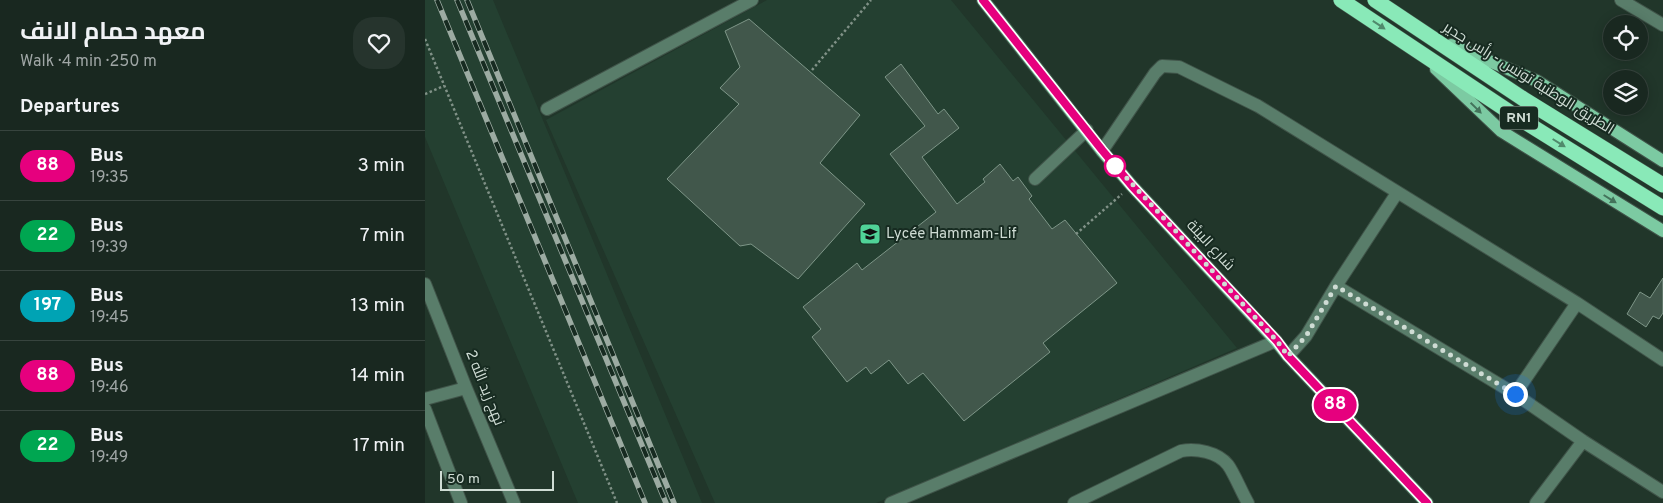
<!DOCTYPE html>
<html lang="en">
<head>
<meta charset="utf-8">
<style>
	body { margin:0; font-family:Overpass,Cairo,sans-serif; background:#26342d; color:#f1f3f6; height:100vh; display:flex; flex-direction:column; font-size:19px; white-space:nowrap }
	* { box-sizing:border-box; margin:0 }
	p { font-size:16px; color:#9fa6a5 }
	.icon { flex:none; width:28px; height:28px; fill:none; stroke:currentColor; stroke-width:2; stroke-linecap:round; stroke-linejoin:round }
	.map { position:relative; flex:1; overflow:hidden }
	.drawer { display:flex; flex-direction:column; background:#192820; width:425px }
	.drawer>* { flex:none }
	.badge { padding:0 10px; border-radius:16px; font-size:18px; line-height:32px }
	.buttons { position:absolute; left:1178px; top:15px; display:grid; gap:10px }
	.buttons a { display:grid; place-items:center; width:45px; height:45px; border-radius:50%; background:#192820; box-shadow:0 2px 12px #0003,0 0 0 1px #37443e; font-size:25px }
	.scale { position:absolute; left:15px; bottom:12px; width:114px; box-sizing:border-box; padding-left:5px; border:2px solid #cfdcd4; border-top:0; font-size:14px; line-height:18px; white-space:nowrap; color:#cfdcd4; -webkit-text-stroke:4px #172b21; paint-order:stroke }
	.you { position:absolute; width:25px; height:25px; margin:-12px; border:4px solid #fff; border-radius:50%; background:#1a73e8; box-shadow:0 0 0 8px #1a73e833 }
	.map>.badge { position:absolute; translate:-50% -50%; box-shadow:0 0 0 2px #fff }
	h2 { padding:0 20px; font-size:19px; line-height:45px }
	.round { display:grid; place-items:center; flex:none; width:52px; height:52px; border-radius:20px; background:#26342d }
	.head { display:flex; align-items:center; justify-content:space-between; height:85px; padding:0 20px }
	h1 { font-size:24px; font-weight:700; line-height:38px }
	ul { padding:0; list-style:none }
	li { display:flex; align-items:center; gap:15px; height:70px; padding:0 20px; border-top:1px solid #37443e }
	li div { flex:1 }
	li b { display:block; font-size:19px }
	li em { font-style:normal }
	li .badge { min-width:55px; font-weight:700; text-align:center }
	main { display:flex; flex:1; min-height:0 }
	.map>svg:first-child { display:block }
</style>
</head>
<body>
<main>
<section class="drawer">
<div class="head"><div><h1>معهد حمام الانف</h1><p>Walk · 4 min · 250 m</p></div><a class="round"><svg class="icon" aria-label="heart" viewBox="0 0 24 24"><path d="M12 20l-8-8c-3-5 5-10 8-4 3-6 11-1 8 4z"/></svg></a></div>
<h2>Departures</h2>
<ul>
<li><span class="badge" style="background:#e6007e;color:#fff">88</span><div><b>Bus</b><p>19:35</p></div><em>3 min</em></li>
<li><span class="badge" style="background:#00a651;color:#fff">22</span><div><b>Bus</b><p>19:39</p></div><em>7 min</em></li>
<li><span class="badge" style="background:#00a3b4;color:#fff">197</span><div><b>Bus</b><p>19:45</p></div><em>13 min</em></li>
<li><span class="badge" style="background:#e6007e;color:#fff">88</span><div><b>Bus</b><p>19:46</p></div><em>14 min</em></li>
<li><span class="badge" style="background:#00a651;color:#fff">22</span><div><b>Bus</b><p>19:49</p></div><em>17 min</em></li>
</ul>
</section>
<div class="map">
<svg width="1238" height="503" viewBox="0 0 1238 503">
	<rect width="100%" height="100%" fill="#21362a"/>
	<path fill="#244031" d="M 0,0 L 68,0 L 277,503 L 153,503 L 0,137 Z
		M 342,0 L 526,0 L 812,348 L 451,503 L 290,503 L 121,120 Z"/>
	<path fill="#41574b" stroke="#7e9688" d="M 324,19 L 435,115 L 395,163 L 440,204 L 373,279 L 326,244 L 315,246 L 242,179 L 314,104 L 295,88 L 315,67 L 300,31 Z
		M 476,64 L 513,114 L 519,109 L 534,128 L 497,157 L 532,204 L 560,182 L 558,179 L 575,164 L 588,181 L 593,177 L 607,196 L 604,199 L 627,229 L 640,220 L 692,283 L 618,343 L 625,352 L 539,421 L 498,373 L 483,384 L 464,360 L 446,374 L 441,367 L 422,382 L 387,337 L 396,329 L 378,307 L 432,263 L 437,270 L 511,212 L 465,154 L 500,126 L 460,77 Z
		M 1238,278 L 1238,313 L 1234,319 L 1228,316 L 1221,327 L 1202,314 L 1215,292 L 1225,298 Z"/>
	<g fill="none" stroke-linecap="round" stroke-linejoin="round">
		<g stroke="#405449" stroke-width="14">
			<path id="minor" d="M 1196,0 L 1238,25
				M 122,109 L 327,0
				M 677,151 L 730,73 L 737,66 L 754,67 L 833,106 L 1152,303 L 1238,360
				M 610,179 L 662,130
				M 0,284 L 41,388 L 89,503
				M 911,286 L 1090,394 L 1158,441 L 1238,492
				M 863,356 L 881,336 L 911,286 L 972,193
				M 1090,394 L 1152,303
				M 0,399 L 41,388
				M 0,409 L 36,503
				M 466,503 L 851,341
				M 649,503 L 756,451 C 771,448 793,452 803,465 C 809,473 817,493 823,503
				M 1111,503 L 1158,441"/>
		</g>
		<g stroke="#405449" stroke-width="14">
			<path id="major" d="M 558,0 L 677,151 L 707,186 L 851,341 L 863,356 L 1002,503
				M 1026,45 L 1112,81 L 1238,161
				M 1011,69 L 1076,131 L 1238,231"/>
		</g>
		<g stroke="#405449" stroke-width="16">
			<path id="highway" d="M 916,0 L 1092,117 L 1238,208
				M 950,0 L 1100,100 L 1238,185"/>
		</g>
		<path stroke="#809187" stroke-width="2.5" stroke-dasharray="2.5 2.5" stroke-linecap="butt" d="M 0,39 L 192,503
			M 387,70 L 446,0
			M 0,94 L 19,86
			M 651,234 L 697,194"/>
		<use href="#minor" stroke="#597d6a" stroke-width="12"/>
		<use href="#major" stroke="#7ccaa2" stroke-width="12"/>
		<use href="#highway" stroke="#89e9b8" stroke-width="15"/>
		<g stroke="#9caba2" stroke-width="5.5">
			<path id="rail" d="M 12,0 L 220,503
				M 32,0 L 241,503
				M 42,0 L 249,503"/>
		</g>
		<use href="#rail" stroke="#172b21" stroke-width="4" stroke-dasharray="11" stroke-linecap="butt"/>
	</g>
	<defs><path id="oneway-solid" d="M-6-.8H1V-3.2L6.5 0L1 3.2V.8H-6Z" transform="scale(1.25)"/></defs>
	<g fill="#508a6c">
		<use href="#oneway-solid" transform="translate(954 25) rotate(34)"/>
		<use href="#oneway-solid" transform="translate(1134 143) rotate(32)"/>
	</g>
	<g fill="#44735b">
		<use href="#oneway-solid" transform="translate(1051 108) rotate(44)"/>
		<use href="#oneway-solid" transform="translate(1185 199) rotate(32)"/>
	</g>
	<g fill="none" stroke-linecap="round" stroke-linejoin="round">
		<g stroke="#fff" stroke-width="11">
			<path id="line" d="M 558,0 L 677,150 L 707,186 L 852,341 L 863,356 L 1002,503"/>
		</g>
		<use href="#line" stroke="#e6007e" stroke-width="8"/>
		<path stroke="#cfdcd4" stroke-width="5" stroke-dasharray="0 9" d="M 690,166 L 687,162 L 852,341 L 863,356 L 881,336 L 911,286 L 1090,394"/>
	</g>
	<defs>
		<g id="school-square" transform="scale(1.125)"><rect x="-9" y="-9" width="18" height="18" rx="4" fill="#50d398" stroke="#172b21"/><path d="M0-5L7-2L0 1L-7-2ZM-4 1L0 2.5L4 1V4Q0 6-4 4Z" fill="#111"/></g>
	</defs>
	<g fill-rule="evenodd">
		<use href="#school-square" x="445" y="234"/>
	</g>
	<circle fill="#fff" stroke="#e6007e" stroke-width="2.5" cx="690" cy="166" r="10"/>
	<g text-anchor="middle" dominant-baseline="central" stroke-width="4" stroke-linejoin="round" paint-order="stroke">
		<rect fill="#172b21" stroke="#98a79e" stroke-width="1" x="1075" y="106.5" width="38" height="23" rx="4"/>
		<g font-size="14" font-weight="bold" fill="#cfdcd4">
			<text x="1094" y="118">RN1</text>
		</g>
		<g font-size="15" fill="#cfdcd4" stroke="#172b21">
			<text transform="translate(1103 79) rotate(32)">الطريق الوطنية تونس - رأس جدير</text>
			<text transform="translate(785 246) rotate(47)">شارع البيئة</text>
			<text transform="translate(59 388) rotate(68)">نهج زيد الله 2</text>
		</g>
		<g font-size="15" fill="#cfdcd4" stroke="#172b21" text-anchor="start">
			<text x="461" y="234">Lycée Hammam-Lif</text>
		</g>
	</g>
</svg>
<div class="buttons">
<a><svg class="icon" aria-label="locate" viewBox="0 0 24 24"><circle cx="12" cy="12" r="6"/><path d="M12 2v4M12 18v4M2 12h4M18 12h4"/></svg></a>
<a><svg class="icon" aria-label="layers" viewBox="0 0 24 24"><path d="M12 4l9 5-9 5-9-5zM3 14l9 5 9-5"/></svg></a>
</div>
<div class="scale">50 m</div>
<div class="you" style="left:1090px;top:394px"></div>
<b class="badge" style="left:910px;top:405px;background:#e6007e;color:#fff">88</b>
</div>
</main>
</body>
</html>
